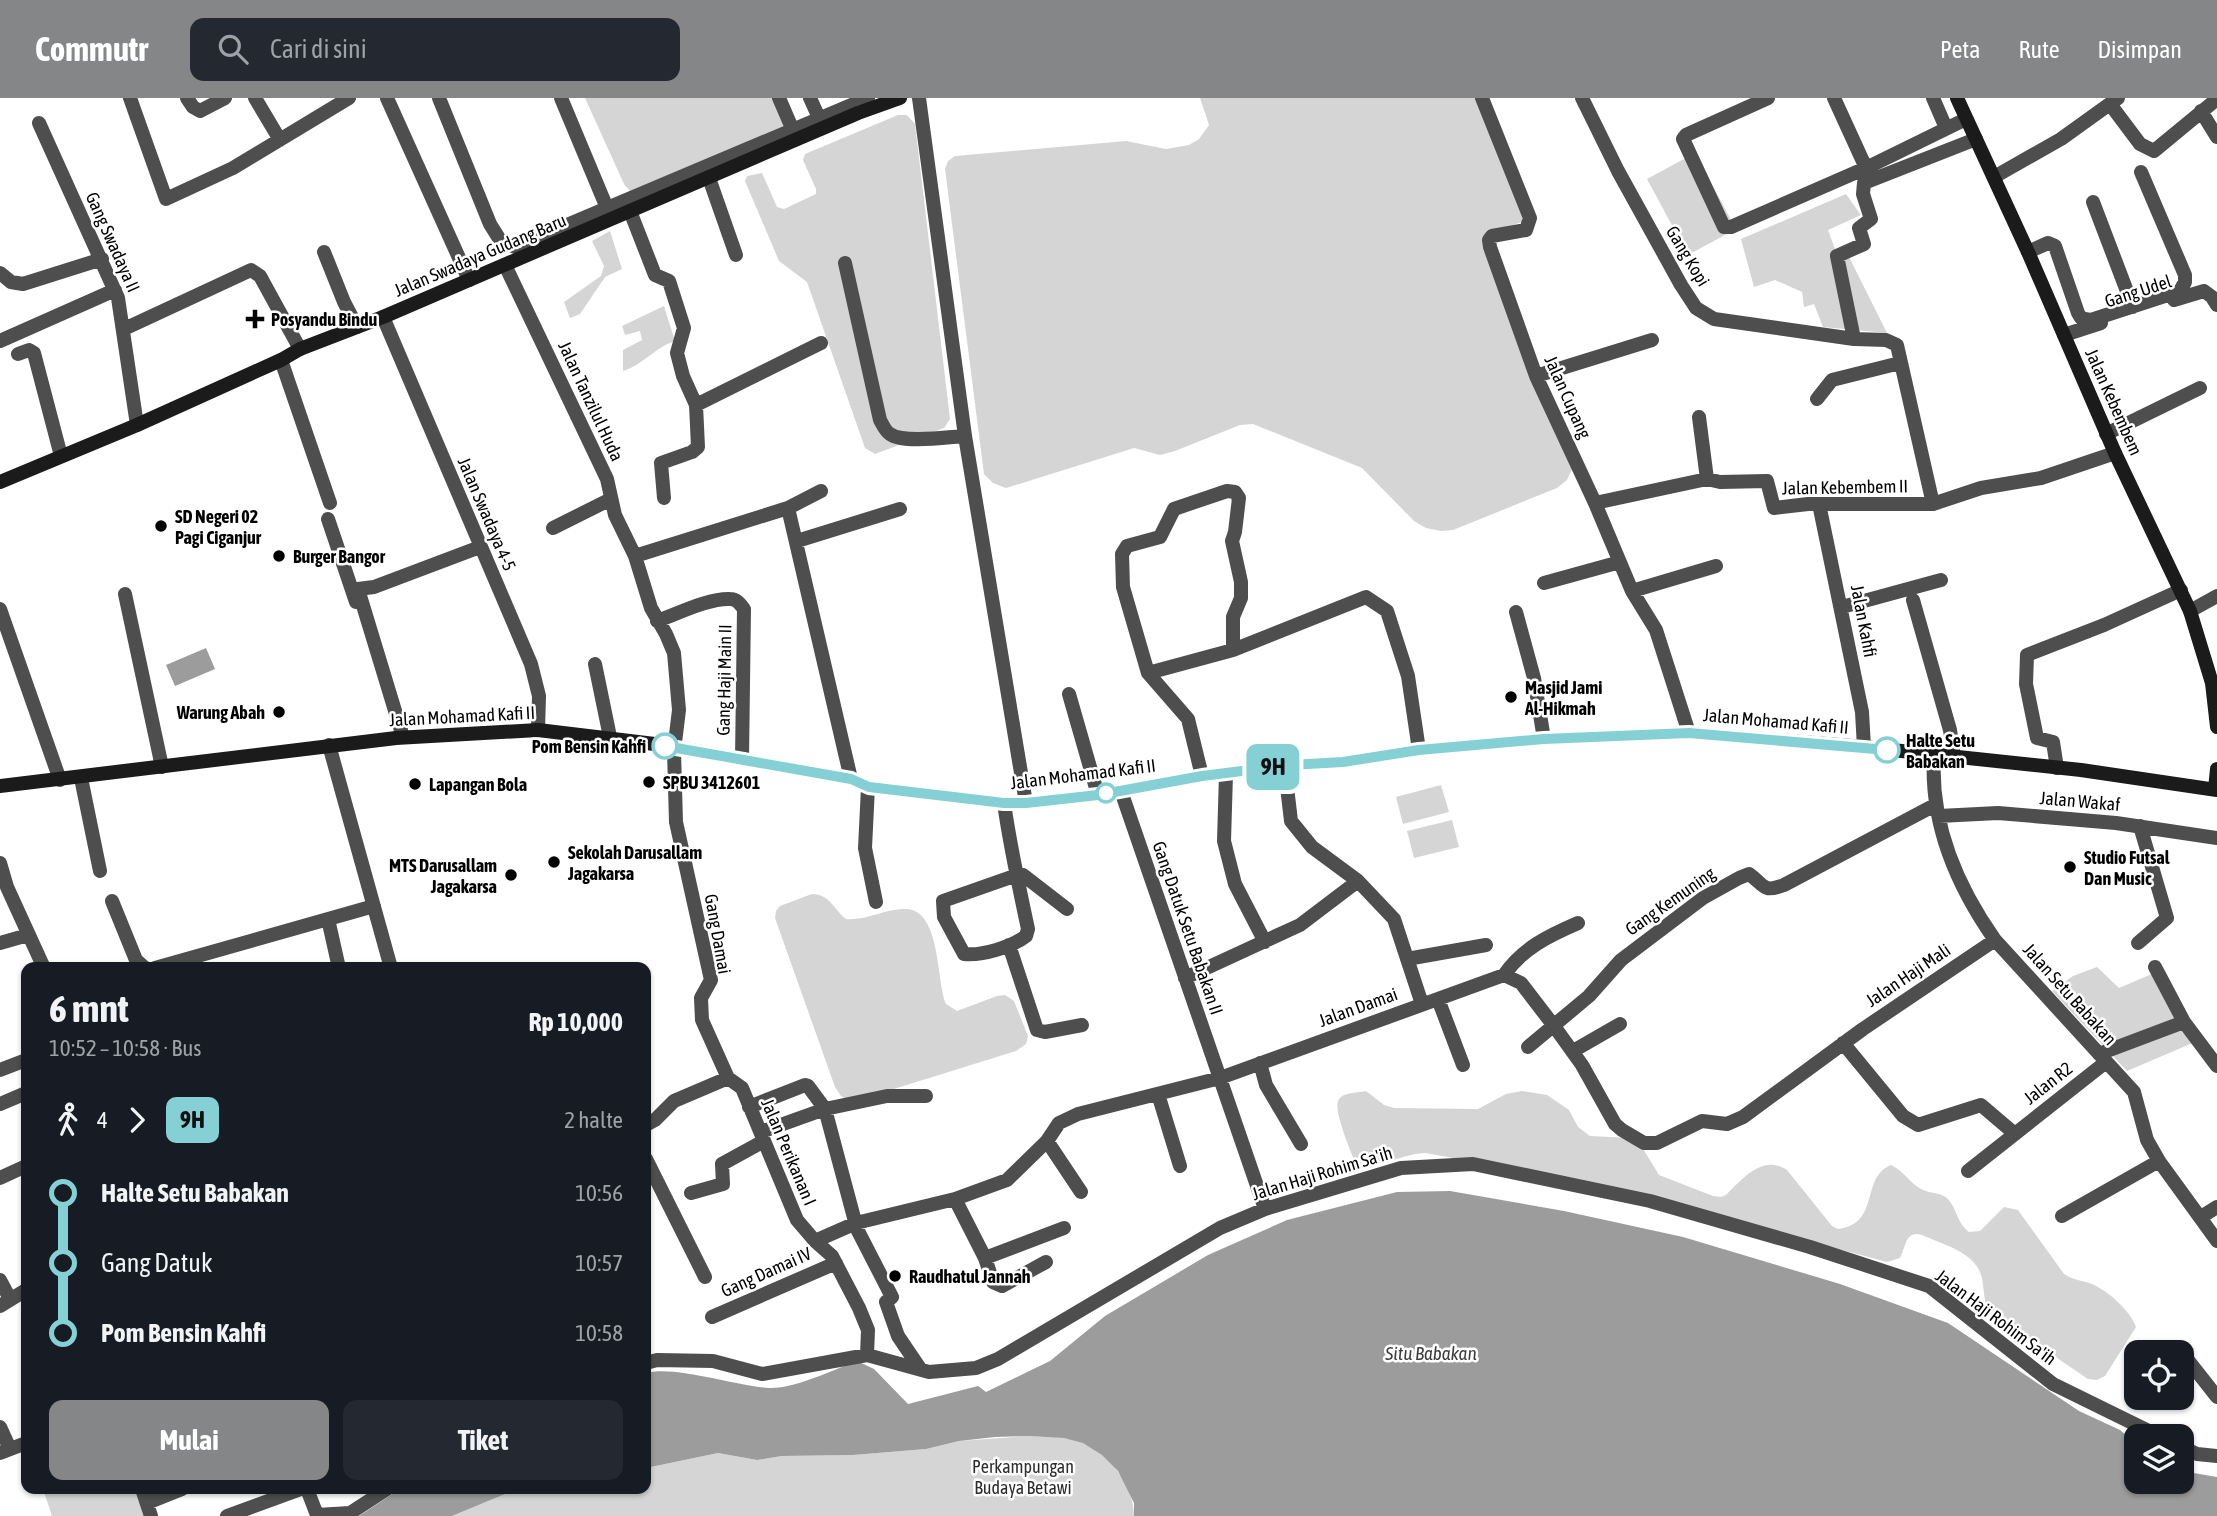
<!DOCTYPE html>
<html lang="id">
<head>
<meta charset="utf-8">
<style>
	body { margin:0; font-family:"Asap Condensed",sans-serif; background:#242831; color:#f1f3f6; height:100vh; display:flex; flex-direction:column; font-size:26px; white-space:nowrap }
	* { box-sizing:border-box; margin:0 }
	p { font-size:23px; color:#9ea1a6 }
	.icon { flex:none; width:38px; height:38px; fill:none; stroke:currentColor; stroke-width:2; stroke-linecap:round; stroke-linejoin:round }
	.map { position:relative; flex:1; overflow:hidden }
	.side { position:absolute; left:21px; top:864px; width:630px; height:532px; display:flex; flex-direction:column; background:#171b24; border-radius:14px; box-shadow:0 2px 5px #0004 }
	.side>* { flex:none }
	.badge { padding:0 14px; border-radius:10px; font-size:24px; line-height:46px }
	.tools { position:absolute; left:2124px; top:1242px; display:grid; gap:14px }
	.tools a { display:grid; place-items:center; width:70px; height:70px; border-radius:14px; background:#171b24; box-shadow:0 2px 5px #0004; font-size:35px }
	.map>.badge { position:absolute; translate:-50% -50%; box-shadow:0 0 0 4px #fff }
	.legs { display:flex; align-items:center; gap:10px; height:77px; padding:0 28px; font-size:23px }
	.legs p { margin-inline-start:auto }
	.overview { display:flex; align-items:center; justify-content:space-between; height:119px; padding:0 28px }
	h1 { font-size:38px; font-weight:700; line-height:52px }
	.button { display:flex; gap:14px; margin-top:auto; padding:14px 28px }
	.button a { flex:1; height:80px; border-radius:14px; background:#858687; color:#fff; font-size:28px; font-weight:700; line-height:80px; text-align:center }
	.button a+a { background:#242831; color:#f1f3f6 }
	ul { padding:0 28px; list-style:none }
	li { display:flex; align-items:center; gap:24px; height:70px; font-size:26px }
	li i { display:grid; place-items:center; width:10px; height:100%; margin:0 9px; background:currentColor }
	li i::after { content:''; width:18px; height:18px; margin:-9px; border:5px solid; border-radius:50%; background:#171b24 }
	li p { margin-inline-start:auto }
	li:first-child i { background:linear-gradient(#0000 50%,currentColor 0) }
	li:last-child i { background:linear-gradient(currentColor 50%,#0000 0) }
	header { display:flex; align-items:center; gap:42px; box-sizing:border-box; height:98px; padding:0 35px; background:#858687; color:#fff }
	header strong { font-size:33px }
	nav { display:flex; gap:38px; margin-inline-start:auto; font-size:24px }
	.search { width:490px; height:63px; background:#242831; display:flex; align-items:center; gap:18px; box-sizing:border-box; padding:0 24px; border-radius:14px; color:#9ea1a6; font-size:26px }
	.map>svg:first-child { display:block }
</style>
</head>
<body>
<header>
<strong>Commutr</strong>
<div class="search"><svg class="icon" aria-label="search" viewBox="0 0 24 24"><circle cx="10" cy="10" r="6"/><path d="M15 15l6 6"/></svg>Cari di sini</div>
<nav><a>Peta</a><a>Rute</a><a>Disimpan</a></nav>
</header>
<div class="map">
<svg width="2217" height="1418" viewBox="0 0 2217 1418">
	<rect width="100%" height="100%" fill="#fff"/>
	<path fill="#d5d5d5" d="M 585,0 L 776,0 L 784,29 L 630,93 L 624,86 Z
		M 1200,0 L 1479,0 L 1525,114 L 1522,124 L 1492,134 L 1572,371 L 1567,382 L 1557,390 L 1453,432 L 1441,433 L 1426,430 L 1414,423 L 1362,370 L 1253,326 L 1240,327 L 1175,353 L 1160,357 L 1134,350 L 1006,390 L 993,385 L 984,376 L 945,71 L 948,63 L 955,58 L 1126,43 L 1166,51 L 1189,47 L 1199,41 L 1209,27 Z
		M 898,17 L 907,17 L 915,26 L 950,321 L 944,330 L 875,356 L 865,350 L 807,184 L 779,163 L 745,83 L 747,78 L 762,75 L 777,109 L 784,111 L 816,96 L 816,91 L 803,62 L 805,56 Z
		M 1695,55 L 1736,131 L 1688,157 L 1647,81 Z
		M 1846,96 L 1861,117 L 1828,132 L 1838,159 L 1847,155 L 1887,235 L 1823,229 L 1814,206 L 1804,209 L 1802,194 L 1775,182 L 1754,189 L 1741,141 Z
		M 610,133 L 622,171 L 605,179 L 580,216 L 570,220 L 564,204 L 601,178 L 604,168 L 592,143 Z
		M 664,208 L 675,243 C 654,250 643,267 623,273 L 623,252 L 642,242 L 640,233 L 625,237 L 622,228 Z
		M 1441,687 L 1449,714 L 1403,726 L 1396,699 Z
		M 1452,722 L 1459,749 L 1414,760 L 1407,733 Z
		M 812,796 C 830,796 834,812 846,821 C 866,823 886,810 906,811 C 941,812 936,882 946,906 L 957,913 L 997,898 L 1005,897 L 1014,903 L 1028,938 L 1026,946 L 1016,953 L 852,1004 L 841,998 L 835,989 L 775,820 L 776,813 L 780,808 Z
		M 2097,869 L 2119,890 L 2161,872 L 2202,941 L 2127,973 L 2052,893 L 2073,878 Z
		M 1366,993 L 1384,1007 L 1394,1010 L 1478,1011 L 1506,996 L 1522,993 L 1547,997 L 1569,1012 L 1578,1029 L 1590,1038 L 1630,1040 L 1642,1049 L 1659,1077 L 1713,1098 L 1721,1099 L 1726,1097 C 1743,1080 1763,1056 1787,1072 L 1832,1128 L 1838,1131 C 1881,1126 1860,1079 1891,1067 C 1904,1073 1909,1084 1921,1091 C 1930,1096 1941,1094 1948,1101 C 1957,1111 1957,1125 1969,1134 L 1980,1133 L 2004,1109 L 2018,1112 L 2064,1176 C 2074,1183 2085,1182 2096,1188 C 2110,1195 2131,1214 2136,1229 L 2105,1278 L 2097,1282 L 2088,1281 L 1988,1213 C 1984,1202 1984,1192 1982,1180 C 1976,1154 1944,1147 1922,1137 C 1905,1132 1906,1149 1900,1160 L 1887,1164 L 1584,1083 L 1425,1055 C 1405,1055 1368,1075 1354,1062 C 1350,1051 1332,1010 1339,1001 C 1344,994 1358,995 1366,993 Z
		M 1030,1338 C 1048,1339 1068,1338 1084,1345 C 1111,1358 1134,1388 1134,1418 L 452,1418 L 517,1391 L 646,1391 L 646,1370 L 718,1355 L 757,1362 L 782,1358 L 853,1357 L 926,1351 L 959,1343 Z
		M 43,1391 L 138,1391 L 148,1418 L 52,1418 Z"/>
	<path fill="#9c9c9c" d="M 206,550 L 215,571 L 175,588 L 166,567 Z
		M 1450,1093 L 1564,1113 L 1683,1139 L 1840,1186 L 1948,1225 L 2079,1313 L 2120,1332 L 2137,1347 L 2137,1384 L 2182,1384 L 2182,1373 L 2217,1379 L 2217,1418 L 1134,1418 L 1134,1405 L 1118,1373 L 1102,1357 L 1083,1345 L 1064,1340 L 1030,1338 L 995,1339 L 959,1343 L 926,1351 L 853,1357 L 782,1358 L 757,1362 L 718,1355 L 646,1370 L 646,1275 C 675,1267 736,1288 769,1290 C 795,1291 832,1272 857,1263 L 874,1271 L 908,1306 L 978,1288 L 986,1294 L 1050,1263 L 1105,1218 L 1208,1157 L 1287,1122 L 1397,1094 Z
		M 400,1391 L 517,1391 L 452,1418 L 359,1418 Z"/>
	<g fill="none" stroke-linecap="round" stroke-linejoin="round">
		<path stroke="#4e4e4e" stroke-width="14" d="M 130,0 L 166,101 L 233,70 L 349,0
			M 187,0 L 193,9 L 200,13 L 225,0
			M 255,0 L 280,42
			M 387,0 L 469,182
			M 439,0 L 490,126 L 500,142 L 515,149 L 868,0
			M 561,0 L 607,110
			M 779,0 L 792,30
			M 810,0 L 819,20
			M 919,0 L 965,338 L 1026,705
			M 1482,0 L 1530,120 L 1526,132 L 1492,138 L 1489,142 L 1490,149 L 1536,278 L 1595,405 L 1632,493 L 1656,532 L 1689,635
			M 1582,0 L 1618,73 L 1681,187 L 1696,210 L 1714,221 L 1854,241 L 1886,242 L 1897,247 L 1933,406
			M 1768,0 L 1686,37 L 1683,41 L 1724,129 L 1731,129 L 1866,70 L 1966,21
			M 1834,0 L 1866,70
			M 1933,0 L 1946,30
			M 2110,6 L 2140,46 L 2154,53 L 2217,1
			M 2201,13 L 2217,39
			M 39,25 L 118,200 L 137,327
			M 1994,79 L 2061,41 L 2118,0
			M 709,80 L 736,157
			M 2093,104 L 2133,209
			M 630,113 L 655,177 L 669,183 L 684,230 L 677,255 L 683,278 L 696,307 L 821,245
			M 324,154 L 344,204 L 357,229
			M 2028,154 L 2048,145 L 2055,148 L 2078,215 L 2081,220 L 2091,222 L 2180,193 L 2185,184 L 2185,177 L 2141,74
			M 845,165 L 880,322 C 883,327 885,333 890,336 C 904,346 948,339 965,338
			M 505,167 L 607,381 L 615,417 L 635,458 L 651,510 L 666,536 L 674,555 L 679,612 L 674,653 L 676,724 L 711,882 L 701,900 L 702,922 L 728,980 L 742,990 L 797,1122 L 815,1143 L 832,1158 L 859,1210 L 868,1232 L 867,1257
			M 0,175 L 11,184 L 23,186 L 102,161
			M 2174,202 L 2204,193 L 2212,199 L 2217,207
			M 383,219 L 531,566 L 539,598 L 538,632
			M 124,231 L 251,172 L 260,178 L 300,251
			M 2064,237 L 2101,225
			M 1854,241 L 1837,158 L 1864,146 L 1859,130 L 1871,121 L 1863,96 L 1864,85 L 1976,41
			M 0,243 L 115,192
			M 18,256 L 29,252 L 34,255 L 61,358
			M 281,262 L 330,405
			M 1536,278 L 1652,242
			M 1817,301 L 1832,282 L 1900,265
			M 1699,319 L 1707,381
			M 2106,336 L 2200,290
			M 664,400 L 661,365 L 692,354 L 698,349 L 696,307
			M 1595,405 L 1707,381 L 1720,384 L 1767,383 L 1774,410 L 1808,406 L 1933,406 L 1981,390 L 2041,380 L 2115,355
			M 1819,406 L 1862,614 L 1864,649
			M 788,410 L 851,681
			M 328,421 L 356,504
			M 553,430 L 611,401
			M 797,443 L 900,411
			M 635,458 L 788,410 L 821,393
			M 1544,485 L 1620,464
			M 1632,493 L 1716,468
			M 125,496 L 162,669
			M 1913,502 L 1950,632 L 1954,659
			M 1842,509 L 1941,482
			M 0,511 L 60,682
			M 2190,513 L 2217,498
			M 1516,514 L 1534,580 L 1544,641
			M 657,523 C 677,516 709,500 730,501 C 737,501 740,506 744,511 L 742,661
			M 595,566 L 610,639
			M 1148,575 L 1233,552 L 1366,499 L 1387,513 L 1408,578 L 1419,652
			M 1069,596 L 1098,697
			M 403,639 L 358,491 L 374,489 L 480,449
			M 329,647 L 391,870
			M 1934,658 C 1930,725 1957,788 1995,842 L 2134,994 L 2147,1042 L 2159,1063 L 2217,1143
			M 1290,667 L 1287,689 L 1291,723 L 1312,749 L 1358,783 L 1394,821 L 1422,906
			M 2057,670 L 2053,644 L 2037,640 L 2026,586 L 2027,557 L 2104,527 L 2181,492
			M 1226,676 L 1224,743 L 1235,786 L 1265,844
			M 1202,678 L 1188,621 L 1148,575 L 1123,489 L 1122,456 L 1127,448 L 1160,439 L 1174,411 L 1227,393 L 1235,394 L 1239,400 L 1235,434 L 1232,443 L 1241,484 L 1241,500 L 1233,519 L 1233,552
			M 81,680 L 100,773
			M 868,689 L 865,750 L 876,804
			M 1121,693 L 1265,1111
			M 1004,705 C 1010,748 1019,789 1028,831 L 1026,838 C 1012,849 982,858 964,856 L 944,819 L 943,803 L 1017,777 L 1023,777 L 1067,811
			M 1939,718 L 1998,715 L 2116,725 L 2217,740
			M 0,765 L 7,789 L 44,870
			M 112,803 L 136,862 L 145,870
			M 328,821 L 339,870
			M 0,845 L 28,837
			M 2138,845 L 2167,820 L 2140,728
			M 1009,847 L 1037,932 L 1045,934 L 1082,927
			M 1407,861 L 1486,847
			M 2155,869 L 2184,924 L 2217,968
			M 155,870 L 374,808
			M 1504,877 C 1523,850 1548,838 1578,825
			M 1185,880 L 1300,827 L 1358,783
			M 1438,901 L 1463,967
			M 1843,945 L 1903,1018 L 1918,1027 L 1981,1007 L 2015,1036
			M 1528,949 L 1589,898 L 1621,862 L 1703,800 L 1739,780 L 1749,776 C 1766,788 1762,795 1784,787 L 1935,707
			M 1573,953 L 1620,926
			M 2099,956 L 2184,924
			M 1260,965 L 1266,987 L 1301,1046
			M 0,972 L 26,962
			M 1158,996 L 1180,1068
			M 0,1006 L 26,995
			M 749,1009 L 805,987 L 808,988 L 825,1011 L 857,1131 L 892,1199 L 886,1204 L 898,1238 L 921,1272
			M 646,1027 L 655,1022 L 674,1003 L 728,980
			M 761,1034 L 825,1011 L 887,998 L 926,998
			M 1047,1043 L 1081,1094
			M 646,1061 L 705,1179
			M 1968,1073 L 2106,964
			M 0,1080 L 26,1068
			M 691,1095 L 723,1086 L 722,1066 L 764,1043
			M 955,1101 L 985,1160 L 993,1184 L 1002,1188 L 1046,1164
			M 2062,1118 L 2159,1063
			M 2201,1119 L 2217,1109
			M 815,1143 L 856,1125 L 955,1101 L 1007,1082 L 1047,1043 L 1059,1025 L 1078,1016 L 1220,980 L 1504,877 L 1521,885 L 1554,928 L 1582,967 L 1615,1026 L 1622,1032 L 1644,1045 L 1657,1045 L 1702,1023 L 1727,1026 L 1743,1019 L 1863,931 L 1995,842
			M 985,1160 L 1064,1130
			M 0,1182 L 10,1201
			M 0,1208 L 26,1192
			M 712,1219 L 836,1165
			M 2180,1252 L 2217,1299
			M 646,1265 L 657,1262 L 713,1263 L 762,1276 L 867,1257 L 929,1274 L 976,1270 L 998,1261 L 1220,1130 L 1265,1111 L 1401,1070 L 1473,1066 L 1650,1103 L 1810,1149 L 1929,1188 L 2053,1286 L 2161,1339
			M 0,1329 L 10,1351
			M 2182,1349 L 2197,1356 L 2217,1358
			M 0,1355 L 26,1345
			M 142,1391 L 151,1418
			M 307,1391 L 317,1417
			M 147,1405 L 182,1391
			M 317,1417 L 350,1415 L 387,1391
			M 227,1418 L 301,1391"/>
		<path stroke="#1b1b1b" stroke-width="14" d="M 1957,0 L 2028,154 L 2115,355 L 2190,513 L 2212,585 L 2217,629
			M 0,384 L 137,327 L 281,262 L 300,251 L 383,219 L 858,15 L 900,0
			M 0,688 L 396,640 L 538,632 L 663,647 L 851,681 L 868,689 L 1004,705 L 1026,705 L 1098,697 L 1202,678 L 1290,667 L 1343,664 L 1419,652 L 1544,641 L 1689,635 L 1864,649 L 2081,672 L 2217,692
			M 2215,691 L 2217,671"/>
	</g>
	<g fill="none" stroke-linecap="round" stroke-linejoin="round">
		<g stroke="#fff" stroke-width="16">
			<path id="line-1" d="M 665,648 L 851,681 L 869,689 L 1004,705 L 1026,705 L 1098,697 L 1202,678 L 1290,667 L 1343,664 L 1419,652 L 1544,641 L 1689,635 L 1887,652"/>
		</g>
		<use href="#line-1" stroke="#85d0d5" stroke-width="10"/>
	</g>
	<g fill="#000" stroke="#fff" stroke-width="2.5">
		<path d="M251.5 210.5h7v7h7v7h-7v7h-7v-7h-7v-7h7z"/>
		<circle cx="161" cy="428" r="7"/>
		<circle cx="279" cy="458" r="7"/>
		<circle cx="1511" cy="599" r="7"/>
		<circle cx="279" cy="614" r="7"/>
		<circle cx="649" cy="684" r="7"/>
		<circle cx="415" cy="686" r="7"/>
		<circle cx="554" cy="764" r="7"/>
		<circle cx="2070" cy="769" r="7"/>
		<circle cx="511" cy="777" r="7"/>
		<circle cx="895" cy="1178" r="7"/>
	</g>
	<g fill="#fff" stroke="#85d0d5" stroke-width="3.5">
		<circle cx="665" cy="648" r="12"/>
		<circle cx="1887" cy="652" r="12"/>
		<circle cx="1106" cy="695" r="9"/>
	</g>
	<g text-anchor="middle" dominant-baseline="central" stroke-width="5" stroke-linejoin="round" paint-order="stroke">
		<g font-size="18" fill="#000" stroke="#fff">
			<text transform="translate(113 144) rotate(66)">Gang Swadaya II</text>
			<text transform="translate(480 157) rotate(-23)">Jalan Swadaya Gudang Baru</text>
			<text transform="translate(1688 158) rotate(59)">Gang Kopi</text>
			<text transform="translate(2138 193) rotate(-18)">Gang Udel</text>
			<text transform="translate(1568 299) rotate(66)">Jalan Cupang</text>
			<text transform="translate(591 303) rotate(65)">Jalan Tanzilul Huda</text>
			<text transform="translate(2114 304) rotate(66)">Jalan Kebembem</text>
			<text transform="translate(1845 389) rotate(-1)">Jalan Kebembem II</text>
			<text transform="translate(487 416) rotate(67)">Jalan Swadaya 4-5</text>
			<text transform="translate(1864 523) rotate(79)">Jalan Kahfi</text>
			<text transform="translate(724 582) rotate(-89)">Gang Haji Main II</text>
			<text transform="translate(462 618) rotate(-3)">Jalan Mohamad Kafi II</text>
			<text transform="translate(1776 623) rotate(5)">Jalan Mohamad Kafi II</text>
			<text transform="translate(1083 676) rotate(-7)">Jalan Mohamad Kafi II</text>
			<text transform="translate(2080 703) rotate(5)">Jalan Wakaf</text>
			<text transform="translate(1670 803) rotate(-35)">Gang Kemuning</text>
			<text transform="translate(1188 830) rotate(71)">Gang Datuk Setu Babakan II</text>
			<text transform="translate(718 836) rotate(80)">Gang Damai</text>
			<text transform="translate(1908 877) rotate(-34)">Jalan Haji Mali</text>
			<text transform="translate(2070 896) rotate(48)">Jalan Setu Babakan</text>
			<text transform="translate(1358 909) rotate(-20)">Jalan Damai</text>
			<text transform="translate(2048 985) rotate(-38)">Jalan R2</text>
			<text transform="translate(789 1054) rotate(67)">Jalan Perikanan I</text>
			<text transform="translate(1322 1075) rotate(-17)">Jalan Haji Rohim Sa'ih</text>
			<text transform="translate(766 1174) rotate(-24)">Gang Damai IV</text>
			<text transform="translate(1996 1219) rotate(37)">Jalan Haji Rohim Sa'ih</text>
		</g>
		<g font-size="18" font-weight="bold" fill="#000" stroke="#fff" text-anchor="start">
			<text x="271" y="221">Posyandu Bindu</text>
			<text x="175" y="418">SD Negeri 02<tspan x="175" dy="21">Pagi Ciganjur</tspan></text>
			<text x="293" y="458">Burger Bangor</text>
			<text x="1525" y="589">Masjid Jami<tspan x="1525" dy="21">Al-Hikmah</tspan></text>
			<text x="265" y="614" text-anchor="end">Warung Abah</text>
			<text x="663" y="684">SPBU 3412601</text>
			<text x="429" y="686">Lapangan Bola</text>
			<text x="568" y="754">Sekolah Darusallam<tspan x="568" dy="21">Jagakarsa</tspan></text>
			<text x="2084" y="759">Studio Futsal<tspan x="2084" dy="21">Dan Music</tspan></text>
			<text x="497" y="767" text-anchor="end">MTS Darusallam<tspan x="497" dy="21">Jagakarsa</tspan></text>
			<text x="909" y="1178">Raudhatul Jannah</text>
		</g>
		<g font-size="18" font-weight="bold" fill="#000" stroke="#fff" text-anchor="start">
			<text x="1906" y="642">Halte Setu<tspan x="1906" dy="21">Babakan</tspan></text>
			<text x="646" y="648" text-anchor="end">Pom Bensin Kahfi</text>
		</g>
		<g font-size="18" fill="#2c2c2c" stroke="#fff">
			<text x="1023" y="1368">Perkampungan<tspan x="1023" dy="21">Budaya Betawi</tspan></text>
		</g>
		<g font-size="19" font-style="italic" fill="#3d3d3d" stroke="#fff">
			<text x="1431" y="1255">Situ Babakan</text>
		</g>
	</g>
</svg>
<div class="tools">
<a><svg class="icon" aria-label="locate" viewBox="0 0 24 24"><circle cx="12" cy="12" r="6"/><path d="M12 2v4M12 18v4M2 12h4M18 12h4"/></svg></a>
<a><svg class="icon" aria-label="layers" viewBox="0 0 24 24"><path d="M12 4l9 5-9 5-9-5zM3 14l9 5 9-5"/></svg></a>
</div>
<b class="badge" style="left:1273px;top:669px;background:#85d0d5;color:#111">9H</b>
<section class="side">
<div class="overview"><div><h1>6 mnt</h1><p>10:52 – 10:58 · Bus</p></div><b>Rp 10,000</b></div>
<div class="legs"><svg class="icon" aria-label="walk" viewBox="0 0 24 24"><circle cx="13" cy="4" r="2"/><path d="M13 8l-2 6 4 7M11 14l-3 7M7 12l3-4h3l4 4"/></svg>4<svg class="icon" aria-label="forward" viewBox="0 0 24 24"><path d="M9 5l7 7-7 7"/></svg><b class="badge" style="background:#85d0d5;color:#111">9H</b><p>2 halte</p></div>
<ul>
<li><i style="color:#85d0d5"></i><b>Halte Setu Babakan</b><p>10:56</p></li>
<li><i style="color:#85d0d5"></i><span>Gang Datuk</span><p>10:57</p></li>
<li><i style="color:#85d0d5"></i><b>Pom Bensin Kahfi</b><p>10:58</p></li>
</ul>
<div class="button"><a>Mulai</a><a>Tiket</a></div>
</section>
</div>
</body>
</html>
